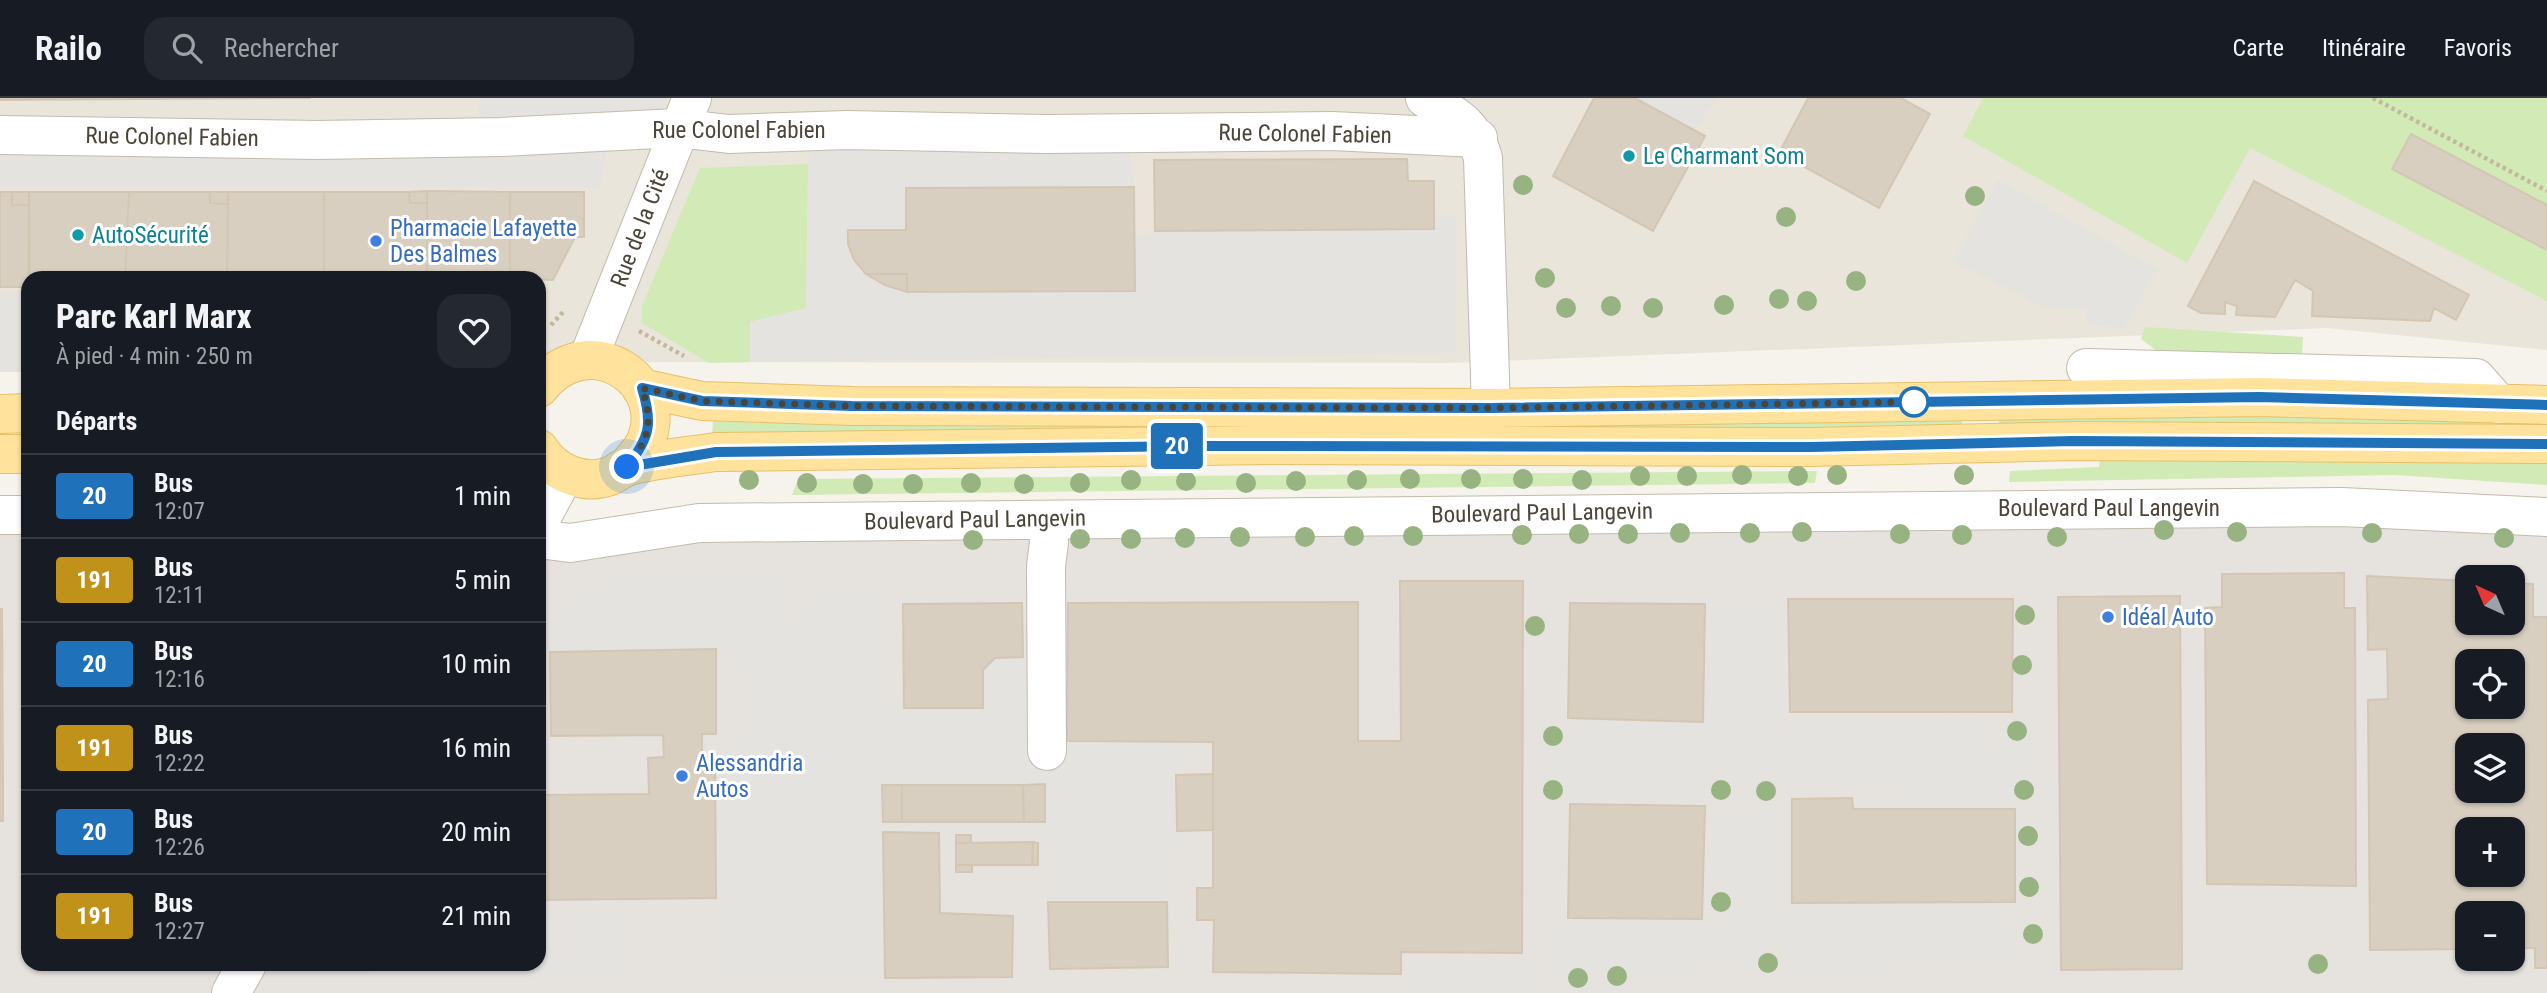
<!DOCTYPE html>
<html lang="fr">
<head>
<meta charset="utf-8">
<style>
	body { margin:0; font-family:"Roboto Condensed",sans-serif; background:#242831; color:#f1f3f6; height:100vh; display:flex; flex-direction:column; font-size:26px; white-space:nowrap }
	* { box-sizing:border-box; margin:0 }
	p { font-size:23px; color:#9ea1a6 }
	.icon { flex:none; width:38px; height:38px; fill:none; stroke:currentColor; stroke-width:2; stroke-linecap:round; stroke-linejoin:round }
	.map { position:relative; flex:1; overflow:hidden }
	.side { position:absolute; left:21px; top:173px; width:525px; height:700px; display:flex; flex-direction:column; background:#171b24; border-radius:21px; box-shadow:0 2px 5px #0004 }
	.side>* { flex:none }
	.badge { padding:0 14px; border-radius:5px; font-size:24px; line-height:46px }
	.needle { width:46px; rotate:316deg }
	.buttons { position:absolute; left:2455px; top:467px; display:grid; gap:14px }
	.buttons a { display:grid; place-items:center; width:70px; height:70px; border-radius:14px; background:#171b24; box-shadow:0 2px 5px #0004; font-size:35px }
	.you { position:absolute; width:35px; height:35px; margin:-18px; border:5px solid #fff; border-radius:50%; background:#1a73e8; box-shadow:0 0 0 10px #1a73e833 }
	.map>.badge { position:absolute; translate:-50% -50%; box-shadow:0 0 0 4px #fff }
	h2 { padding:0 35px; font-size:26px; line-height:63px }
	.round { display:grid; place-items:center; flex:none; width:74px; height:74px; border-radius:21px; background:#242831 }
	.head { display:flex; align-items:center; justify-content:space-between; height:119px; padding:0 35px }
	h1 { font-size:33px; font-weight:800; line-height:52px }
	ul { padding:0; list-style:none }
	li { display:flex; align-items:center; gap:21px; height:84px; padding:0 35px; border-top:2px solid #363941 }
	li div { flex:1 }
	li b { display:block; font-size:26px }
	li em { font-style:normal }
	li .badge { min-width:77px; font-weight:700; text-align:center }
	header { display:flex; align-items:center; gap:42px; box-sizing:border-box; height:98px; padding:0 35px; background:#171b24; border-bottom:2px solid #363941 }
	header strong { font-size:33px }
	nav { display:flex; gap:38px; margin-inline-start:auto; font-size:24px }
	.search { width:490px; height:63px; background:#242831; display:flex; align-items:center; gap:18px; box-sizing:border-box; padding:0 24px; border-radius:21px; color:#9ea1a6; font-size:26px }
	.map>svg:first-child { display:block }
</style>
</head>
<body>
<header>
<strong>Railo</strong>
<div class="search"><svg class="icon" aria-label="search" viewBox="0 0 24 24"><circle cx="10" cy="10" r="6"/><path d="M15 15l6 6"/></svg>Rechercher</div>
<nav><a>Carte</a><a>Itinéraire</a><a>Favoris</a></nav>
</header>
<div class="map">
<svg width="2547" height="895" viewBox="0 0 2547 895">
	<rect width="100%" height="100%" fill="#f6f3ec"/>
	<path fill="#eae5da" d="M 0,0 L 2547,0 L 2547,252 L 2327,230 L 1451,265 L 539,264 L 539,180 L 28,180 L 28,264 L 0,264 Z"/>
	<path fill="#e6e2dd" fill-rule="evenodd" d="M 2433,424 L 2547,431 L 2547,895 L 0,895 L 0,433 L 28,433 L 28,866 L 539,866 L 539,429 ZM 2468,480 L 2513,480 L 2513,525 L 2468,525 ZM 2468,564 L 2513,564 L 2513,609 L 2468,609 ZM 2468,648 L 2513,648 L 2513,693 L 2468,693 ZM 2468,732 L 2513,732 L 2513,777 L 2468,777 ZM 2468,816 L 2513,816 L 2513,861 L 2468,861 Z"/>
	<path fill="#d2eab5" d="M 1983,0 L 2547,0 L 2547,203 L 2250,50 L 2187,165 L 1963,38 Z
		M 808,66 L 806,211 L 750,224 L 750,264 L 709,265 L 642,225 L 642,208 L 700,70 Z
		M 2145,229 L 2303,239 L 2302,256 L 2161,256 L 2141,241 Z
		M 1962,315 L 1962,334 L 712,341 L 713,320 Z
		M 1999,315 L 2547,316 L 2547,337 L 1999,332 Z
		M 2101,354 L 2547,357 L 2547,387 L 2395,377 L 2009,384 L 2010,373 L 2099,369 Z
		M 1817,373 L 1815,385 L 792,397 L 798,381 Z"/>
	<path fill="#e5e3e0" d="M 479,0 L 666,0 L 661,12 L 479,23 Z
		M 1635,0 L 1717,0 L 1695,32 Z
		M 1129,48 L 1134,89 L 907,90 L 906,132 L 848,132 L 850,155 L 866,176 L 885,187 L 907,194 L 1134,193 L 1134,141 L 1155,133 L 1434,131 L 1434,116 L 1457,119 L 1456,255 L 750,264 L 750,224 L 806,210 L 809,52 Z
		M 607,51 L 600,89 L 0,89 L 0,54 Z
		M 1998,82 L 2157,171 L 2125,230 L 2087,227 L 2087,212 L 2042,208 L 1953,163 Z
		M 0,195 L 28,196 L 28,274 L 0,274 Z
		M 788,480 L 793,531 L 828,490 L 884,491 L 883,610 L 983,610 L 983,572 L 995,560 L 1023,559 L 1067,573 L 1068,643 L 1178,644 L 1177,733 L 1167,804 L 1048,804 L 1045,686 L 883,687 L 885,880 L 725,882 L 716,800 L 715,659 L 754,633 L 750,584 L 715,551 L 550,554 L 549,527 L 583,493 L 601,499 L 619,481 Z
		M 1705,506 L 1775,507 L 1772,680 L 1706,679 L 1705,708 L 1570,706 L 1570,686 L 1542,686 L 1543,643 L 1574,643 L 1575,622 L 1702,624 Z
		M 1783,619 L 1979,622 L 1981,645 L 2034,644 L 2035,684 L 2016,697 L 1898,701 L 1897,686 L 1781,690 Z
		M 1711,710 L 1776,711 L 1770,844 L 1748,869 L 1553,873 L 1552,830 L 1738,825 L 1737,792 L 1710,795 Z
		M 1781,816 L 2009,817 L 2010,866 L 1781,874 Z
		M 621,818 L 625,876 L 374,882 L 371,866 L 539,866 L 539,822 Z
		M 1412,862 L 1531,863 L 1531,894 L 1411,893 Z"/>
	<path fill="#d8cfc1" stroke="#d3c7b4" stroke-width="2" fill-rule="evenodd" d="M 0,0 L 311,0 L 0,2 Z
		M 1594,0 L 1635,0 L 1705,38 L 1653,133 L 1553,78 Z
		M 1808,0 L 1901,0 L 1930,16 L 1879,110 L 1779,55 Z
		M 2411,36 L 2547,107 L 2547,152 L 2392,71 Z
		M 1407,61 L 1408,83 L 1434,83 L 1434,131 L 1155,133 L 1154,62 Z
		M 2254,83 L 2469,197 L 2456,222 L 2434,210 L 2430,223 L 2312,218 L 2313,193 L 2295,182 L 2275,219 L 2236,217 L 2237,208 L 2225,204 L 2225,216 L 2201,215 L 2188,208 Z
		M 1134,89 L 1135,193 L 907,194 L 907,176 L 866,176 L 854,162 L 848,146 L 848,132 L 906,132 L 906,90 Z
		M 427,93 L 427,105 L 410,105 L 409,94 Z
		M 427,93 L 510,94 L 510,180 L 427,180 Z
		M 0,94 L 12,94 L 12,107 L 29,107 L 28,189 L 0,189 Z
		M 12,94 L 29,94 L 29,107 L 12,107 Z
		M 29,94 L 129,94 L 125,180 L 30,180 Z
		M 129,94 L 210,94 L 210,105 L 228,106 L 227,180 L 125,180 Z
		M 210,94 L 228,94 L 228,106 L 210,105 Z
		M 228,94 L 324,94 L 324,180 L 227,180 Z
		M 324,94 L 409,94 L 410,105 L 427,105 L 427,180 L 324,180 Z
		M 510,94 L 584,94 L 584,139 L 575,139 L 553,182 L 510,180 Z
		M 866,176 L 907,176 L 907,194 L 885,187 Z
		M 2344,475 L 2344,510 L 2355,510 L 2356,788 L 2207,786 L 2205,510 L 2222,509 L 2222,476 Z
		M 2367,478 L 2468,483 L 2468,525 L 2513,525 L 2513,485 L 2533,486 L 2533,519 L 2547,519 L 2547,870 L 2535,870 L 2535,850 L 2513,850 L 2513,816 L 2468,816 L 2468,851 L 2370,852 L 2368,602 L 2388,601 L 2387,551 L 2368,552 ZM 2468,564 L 2513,564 L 2513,609 L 2468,609 ZM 2468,648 L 2513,648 L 2513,693 L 2468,693 ZM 2468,732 L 2513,732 L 2513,777 L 2468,777 Z
		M 1400,483 L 1523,483 L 1522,855 L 1401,854 L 1401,876 L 1213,874 L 1214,822 L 1197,822 L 1197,790 L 1213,790 L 1213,644 L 1067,643 L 1068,505 L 1358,504 L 1358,643 L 1401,643 Z
		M 2180,498 L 2182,871 L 2061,872 L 2058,499 Z
		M 1788,501 L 2013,501 L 2012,614 L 1790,614 Z
		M 1022,505 L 1023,559 L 995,560 L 983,572 L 983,610 L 904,610 L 903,506 Z
		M 1570,505 L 1705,506 L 1703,624 L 1568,620 Z
		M 0,511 L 2,511 L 3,683 L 0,683 Z
		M 716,551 L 716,636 L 702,636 L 702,658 L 715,659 L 716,800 L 539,802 L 539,697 L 649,696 L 648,660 L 664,659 L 663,637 L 551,638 L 550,554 Z
		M 1213,676 L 1213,732 L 1177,733 L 1176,677 Z
		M 0,683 L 3,683 L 3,723 L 0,723 Z
		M 1045,686 L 1045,724 L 1024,724 L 1023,687 Z
		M 882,687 L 902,687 L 902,724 L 883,724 Z
		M 902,687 L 1023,687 L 1024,724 L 902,724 Z
		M 1852,700 L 1853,711 L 2015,711 L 2015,804 L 1792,805 L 1792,701 Z
		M 1570,706 L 1705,708 L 1702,821 L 1568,820 Z
		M 883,734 L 939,735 L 940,815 L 1013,818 L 1012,879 L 885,880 Z
		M 956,737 L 971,737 L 971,745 L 956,745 Z
		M 1033,744 L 1032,767 L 956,767 L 956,745 Z
		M 1033,744 L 1038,745 L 1038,767 L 1032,767 Z
		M 956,767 L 972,767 L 972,774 L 956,774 Z
		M 1048,804 L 1167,804 L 1168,869 L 1050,871 Z"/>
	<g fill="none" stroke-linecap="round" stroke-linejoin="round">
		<g stroke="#c2bbae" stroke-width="40">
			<path id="minor" d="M 1425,0 C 1455,17 1474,26 1483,60 L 1491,310
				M 0,37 L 317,42 L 501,39 L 677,30 L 729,36 L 847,32 L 1046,36 L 1332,33 L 1478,40
				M 588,261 L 692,0
				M 2086,270 L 2476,280 L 2499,306
				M 0,417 L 28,417
				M 539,424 L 565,376
				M 539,441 L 570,445 L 699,425 L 2342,409 L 2547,419
				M 1047,653 L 1046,468 L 1049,444
				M 231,895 L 247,866"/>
		</g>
		<g stroke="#e6c16a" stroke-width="40">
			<path id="major" d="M 539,290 C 588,226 675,284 644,347 C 640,354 632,362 627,369
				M 641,290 L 702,303 L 852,308 L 1491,310 L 2259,299 L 2547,307
				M 0,316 L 28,315
				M 539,351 C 553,374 583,388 610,378 C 617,375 622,370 629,368 C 657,361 688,358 716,354 L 1278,347 L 1811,349 L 2073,343 L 2547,346
				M 0,356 L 28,356"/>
		</g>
		<path stroke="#c4b79f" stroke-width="4.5" stroke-dasharray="3.5 3.5" stroke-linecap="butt" d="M 2373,0 L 2547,93
			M 551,227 L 565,212
			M 639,233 L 684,258"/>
		<use href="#minor" stroke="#fff" stroke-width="38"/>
		<use href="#major" stroke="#ffe39c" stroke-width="38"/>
	</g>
	<g fill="#97b381">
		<circle cx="1523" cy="87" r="10"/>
		<circle cx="1975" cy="98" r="10"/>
		<circle cx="1786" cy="119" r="10"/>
		<circle cx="1545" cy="180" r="10"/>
		<circle cx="1856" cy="183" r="10"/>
		<circle cx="1779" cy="201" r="10"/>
		<circle cx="1807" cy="203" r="10"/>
		<circle cx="1724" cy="207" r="10"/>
		<circle cx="1611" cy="208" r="10"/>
		<circle cx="1566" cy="210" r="10"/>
		<circle cx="1653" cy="210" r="10"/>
		<circle cx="1742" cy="377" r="10"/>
		<circle cx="1837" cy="377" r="10"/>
		<circle cx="1964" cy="377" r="10"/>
		<circle cx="1640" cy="378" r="10"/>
		<circle cx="1687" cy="378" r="10"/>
		<circle cx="1798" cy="378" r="10"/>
		<circle cx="1410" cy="381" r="10"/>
		<circle cx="1471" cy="381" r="10"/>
		<circle cx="1523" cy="381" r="10"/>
		<circle cx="749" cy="382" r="10"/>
		<circle cx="1131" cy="382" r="10"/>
		<circle cx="1357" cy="382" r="10"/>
		<circle cx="1582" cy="382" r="10"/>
		<circle cx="1186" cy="383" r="10"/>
		<circle cx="1296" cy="383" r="10"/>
		<circle cx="807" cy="385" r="10"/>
		<circle cx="971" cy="385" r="10"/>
		<circle cx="1080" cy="385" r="10"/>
		<circle cx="1246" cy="385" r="10"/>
		<circle cx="863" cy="386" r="10"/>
		<circle cx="913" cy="386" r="10"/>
		<circle cx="1024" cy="386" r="10"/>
		<circle cx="2164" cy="432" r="10"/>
		<circle cx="1802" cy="434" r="10"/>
		<circle cx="2237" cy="434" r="10"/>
		<circle cx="1680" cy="435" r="10"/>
		<circle cx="1750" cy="435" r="10"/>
		<circle cx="2372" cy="435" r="10"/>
		<circle cx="1579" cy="436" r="10"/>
		<circle cx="1628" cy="436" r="10"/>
		<circle cx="1900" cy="436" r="10"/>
		<circle cx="1522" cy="437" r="10"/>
		<circle cx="1962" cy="437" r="10"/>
		<circle cx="1354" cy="438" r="10"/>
		<circle cx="1413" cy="438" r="10"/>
		<circle cx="1240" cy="439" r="10"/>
		<circle cx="1305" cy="439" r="10"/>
		<circle cx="2057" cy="439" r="10"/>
		<circle cx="1185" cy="440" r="10"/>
		<circle cx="2504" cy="440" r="10"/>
		<circle cx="1080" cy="441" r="10"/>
		<circle cx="1131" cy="441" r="10"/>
		<circle cx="973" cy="442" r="10"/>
		<circle cx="2025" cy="517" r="10"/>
		<circle cx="1535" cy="528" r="10"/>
		<circle cx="2022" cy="567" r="10"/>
		<circle cx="2017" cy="633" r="10"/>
		<circle cx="1553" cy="638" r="10"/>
		<circle cx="1553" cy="692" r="10"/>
		<circle cx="1721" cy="692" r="10"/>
		<circle cx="2024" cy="692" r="10"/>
		<circle cx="1766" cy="693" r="10"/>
		<circle cx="2028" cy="738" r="10"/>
		<circle cx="2029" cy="789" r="10"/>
		<circle cx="1721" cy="804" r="10"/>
		<circle cx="2033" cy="836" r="10"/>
		<circle cx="1768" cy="865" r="10"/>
		<circle cx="2318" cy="866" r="10"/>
		<circle cx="1617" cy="878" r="10"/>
		<circle cx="1578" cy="880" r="10"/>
	</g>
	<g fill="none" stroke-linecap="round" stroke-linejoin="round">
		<g stroke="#fff" stroke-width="16">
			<path id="line" d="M 2547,307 L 2259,299 L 1490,310 L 852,308 L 702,303 L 642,290 C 653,326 650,339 627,369 L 716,354 L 1198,348 L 1811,349 L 2073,343 L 2547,346"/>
		</g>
		<use href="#line" stroke="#1f72b9" stroke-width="10"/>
		<path stroke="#4b4439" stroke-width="7" stroke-dasharray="0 12.6" d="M 627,369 C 650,339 653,326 642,290 L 702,303 L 852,308 L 1490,310 L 1914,304"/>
	</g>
	<g fill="#0f9aa8" stroke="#fff" stroke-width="2.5">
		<circle cx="1629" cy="58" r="7"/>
		<circle cx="78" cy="137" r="7"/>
	</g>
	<g fill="#3f7fe0" stroke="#fff" stroke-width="2.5">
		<circle cx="376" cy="143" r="7"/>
		<circle cx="2108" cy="519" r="7"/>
		<circle cx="682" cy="678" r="7"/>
	</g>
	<circle fill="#fff" stroke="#1f72b9" stroke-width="3.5" cx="1914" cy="304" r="14"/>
	<g text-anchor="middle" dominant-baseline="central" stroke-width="6" stroke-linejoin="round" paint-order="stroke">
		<g font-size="23" fill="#4b4439" stroke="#fff">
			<text x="739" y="32">Rue Colonel Fabien</text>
			<text transform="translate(1305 36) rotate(1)">Rue Colonel Fabien</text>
			<text transform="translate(172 39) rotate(1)">Rue Colonel Fabien</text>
			<text transform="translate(640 130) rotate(-69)">Rue de la Cité</text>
			<text x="2109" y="410">Boulevard Paul Langevin</text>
			<text transform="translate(1542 415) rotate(-1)">Boulevard Paul Langevin</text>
			<text transform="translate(975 422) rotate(-1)">Boulevard Paul Langevin</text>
		</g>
		<g font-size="23" fill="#0d838f" stroke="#fff" text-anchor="start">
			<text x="1643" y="58">Le Charmant Som</text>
			<text x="92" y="137">AutoSécurité</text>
		</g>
		<g font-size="23" fill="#366cbe" stroke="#fff" text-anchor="start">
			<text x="390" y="130">Pharmacie Lafayette<tspan x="390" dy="26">Des Balmes</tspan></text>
			<text x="2122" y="519">Idéal Auto</text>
			<text x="696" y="665">Alessandria<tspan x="696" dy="26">Autos</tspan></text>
		</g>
	</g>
</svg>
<div class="buttons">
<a><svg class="needle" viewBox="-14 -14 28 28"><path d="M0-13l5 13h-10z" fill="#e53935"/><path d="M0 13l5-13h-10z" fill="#9ea1a6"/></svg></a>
<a><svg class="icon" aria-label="locate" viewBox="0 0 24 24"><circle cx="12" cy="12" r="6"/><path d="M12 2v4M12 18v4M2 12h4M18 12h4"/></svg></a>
<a><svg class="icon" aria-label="layers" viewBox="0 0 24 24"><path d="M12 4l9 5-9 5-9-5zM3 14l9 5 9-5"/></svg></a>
<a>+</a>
<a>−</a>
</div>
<div class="you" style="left:627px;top:369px"></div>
<b class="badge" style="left:1177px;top:348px;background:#1f72b9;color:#fff">20</b>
<section class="side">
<div class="head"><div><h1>Parc Karl Marx</h1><p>À pied · 4 min · 250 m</p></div><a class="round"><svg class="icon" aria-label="heart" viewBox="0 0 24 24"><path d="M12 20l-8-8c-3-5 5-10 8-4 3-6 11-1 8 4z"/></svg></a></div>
<h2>Départs</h2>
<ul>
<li><span class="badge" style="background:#1f72b9;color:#fff">20</span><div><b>Bus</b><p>12:07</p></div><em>1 min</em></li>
<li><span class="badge" style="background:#c0921a;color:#fff">191</span><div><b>Bus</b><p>12:11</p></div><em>5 min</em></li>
<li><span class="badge" style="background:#1f72b9;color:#fff">20</span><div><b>Bus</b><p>12:16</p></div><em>10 min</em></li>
<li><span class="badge" style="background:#c0921a;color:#fff">191</span><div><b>Bus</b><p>12:22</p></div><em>16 min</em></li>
<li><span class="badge" style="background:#1f72b9;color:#fff">20</span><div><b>Bus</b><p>12:26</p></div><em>20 min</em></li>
<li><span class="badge" style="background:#c0921a;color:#fff">191</span><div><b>Bus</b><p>12:27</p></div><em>21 min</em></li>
</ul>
</section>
</div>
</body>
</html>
